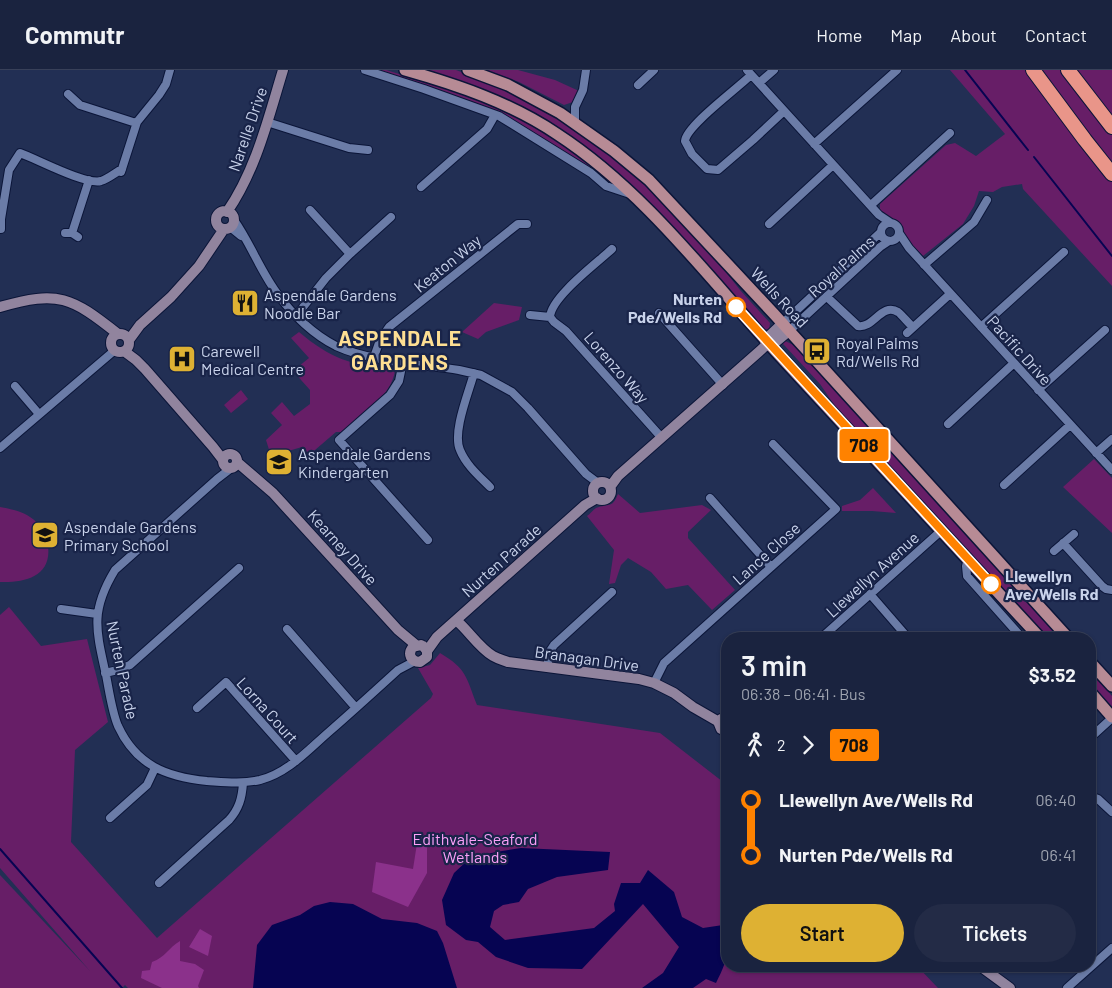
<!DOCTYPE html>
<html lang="en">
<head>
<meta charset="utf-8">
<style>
	body { margin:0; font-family:Barlow,sans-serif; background:#232b46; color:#f1f3f6; height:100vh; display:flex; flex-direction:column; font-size:19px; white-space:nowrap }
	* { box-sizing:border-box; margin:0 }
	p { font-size:16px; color:#9fa4b0 }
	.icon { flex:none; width:28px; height:28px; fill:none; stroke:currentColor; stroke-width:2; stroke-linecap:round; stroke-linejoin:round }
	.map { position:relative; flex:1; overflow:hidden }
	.panel { position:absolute; left:721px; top:562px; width:375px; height:340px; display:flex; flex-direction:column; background:#1a233f; border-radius:20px; box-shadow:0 1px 4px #0004,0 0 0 1px #384059 }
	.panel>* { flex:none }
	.badge { padding:0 10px; border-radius:4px; font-size:18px; line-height:32px }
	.map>.badge { position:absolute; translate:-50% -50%; box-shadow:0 0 0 2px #fff }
	.legs { display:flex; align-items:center; gap:8px; height:55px; padding:0 20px; font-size:16px }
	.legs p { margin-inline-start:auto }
	.overview { display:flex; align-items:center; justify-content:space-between; height:85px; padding:0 20px }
	h1 { font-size:28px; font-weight:600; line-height:38px }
	.cta { display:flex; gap:10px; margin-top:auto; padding:10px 20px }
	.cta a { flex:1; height:58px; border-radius:30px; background:#deb133; color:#111; font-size:20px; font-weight:600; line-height:58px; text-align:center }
	.cta a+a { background:#232b46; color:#f1f3f6 }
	ul { padding:0 20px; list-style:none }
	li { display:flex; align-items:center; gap:18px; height:55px; font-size:19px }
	li i { display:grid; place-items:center; width:8px; height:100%; margin:0 6px; background:currentColor }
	li i::after { content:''; width:12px; height:12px; margin:-6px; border:4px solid; border-radius:50%; background:#1a233f }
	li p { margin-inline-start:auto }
	li:first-child i { background:linear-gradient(#0000 50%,currentColor 0) }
	li:last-child i { background:linear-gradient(currentColor 50%,#0000 0) }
	header { display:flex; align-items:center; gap:30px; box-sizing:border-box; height:70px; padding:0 25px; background:#1a233f; border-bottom:1px solid #384059 }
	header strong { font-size:24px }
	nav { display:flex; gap:28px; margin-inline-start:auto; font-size:18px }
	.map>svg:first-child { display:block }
</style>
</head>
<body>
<header>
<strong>Commutr</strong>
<nav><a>Home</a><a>Map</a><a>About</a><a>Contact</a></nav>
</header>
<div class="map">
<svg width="1112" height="918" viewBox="0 0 1112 918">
	<rect width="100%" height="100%" fill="#222f54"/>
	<path fill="#671e67" d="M 374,0 L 386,0 L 441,17 L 444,16 L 513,44 L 561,71 L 621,119 L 609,115 L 502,44 Z
		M 417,0 L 456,0 L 498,16 L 558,46 L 640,107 L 714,187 L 740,220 L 770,253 L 769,260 L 762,258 L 574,71 Z
		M 485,0 L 518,0 L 555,10 L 579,21 L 573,32 L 564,35 L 519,12 Z
		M 950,0 L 1112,0 L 1112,216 L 1023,119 L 1022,114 L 1002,117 L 993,122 L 979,121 L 974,136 L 963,154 L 923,186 L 902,164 L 897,156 L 880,140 L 880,134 L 946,75 L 955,73 L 976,86 L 1005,64 Z
		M 494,233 L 522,237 L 519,250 L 486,262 L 478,269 L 462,262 Z
		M 299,262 C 331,289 351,295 393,299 L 395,301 C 391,326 364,343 347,359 L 343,362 L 336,362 L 308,386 L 302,377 L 271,386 L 266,370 L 282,355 L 271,343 L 282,332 L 294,346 L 310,334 L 310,320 L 293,301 L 309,288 L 291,268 Z
		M 785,271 L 796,276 L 817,296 L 1064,569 L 1046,569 L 835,336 L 820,314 L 785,276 L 783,274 Z
		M 241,320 L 248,329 L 231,343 L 224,335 Z
		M 1094,389 L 1112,408 L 1112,463 L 1063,417 Z
		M 873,418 L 896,443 L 872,441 L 842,441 L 842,436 L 860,430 Z
		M 618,424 L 640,443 L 702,435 L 711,440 L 688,462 L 688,468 L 735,520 L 712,540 L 688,515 L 666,519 L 651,502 L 628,488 L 621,495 L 615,513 L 609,514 L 614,480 L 587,446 C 590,444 593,440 596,438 C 609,433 612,439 618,424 Z
		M 0,437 C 10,439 22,441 30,447 C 40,453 46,464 48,476 C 52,506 25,513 0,512 Z
		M 9,537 L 41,576 L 87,569 L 108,652 L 75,680 L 71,772 L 157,868 L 431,628 L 433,624 L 418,598 L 430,595 L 440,583 C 467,599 466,607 477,635 L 660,663 L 727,715 L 728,896 L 917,896 L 938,918 L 128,918 L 125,915 L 122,918 L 0,918 L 0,805 L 90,901 L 0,798 L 0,545 Z
		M 1090,601 L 1112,626 L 1112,638 L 1090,616 Z"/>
	<path fill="#8b318b" d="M 418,767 L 427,775 L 427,803 L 408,837 L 372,822 L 376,792 L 413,799 Z
		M 200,859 L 212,866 L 208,886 L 189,877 Z
		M 180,871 L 180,891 L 195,894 L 204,900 L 198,916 L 199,918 L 162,918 L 141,908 L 142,901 L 150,900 L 152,892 C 166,887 168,878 180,871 Z"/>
	<path fill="#060452" d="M 521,778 L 610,782 L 608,800 L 557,807 L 528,819 L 519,832 L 503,835 L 494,841 L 490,857 L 505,870 L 594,858 L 615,841 L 614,834 L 621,813 L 640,813 L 648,800 L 674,822 L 682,847 L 703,858 L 723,855 C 733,878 726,893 716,913 L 706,909 L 693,918 L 642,918 L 663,903 L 679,877 L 643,834 L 582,899 L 528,898 L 496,887 L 478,872 L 466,870 L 446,855 L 442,830 L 454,803 L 470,788 L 496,782 Z
		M 330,832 L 353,834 L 382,849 L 417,853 L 437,861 L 443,873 L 457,918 L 253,918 L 257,875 L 272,855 L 300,845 L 314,836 Z"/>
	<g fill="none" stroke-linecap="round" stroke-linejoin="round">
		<path stroke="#060452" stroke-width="2" d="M 965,0 L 1028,80
			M 1034,87 L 1112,186
			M 0,779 L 122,918"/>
		<g stroke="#0b1538" stroke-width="10">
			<path id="street" d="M 365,0 L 424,19 L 499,46 L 591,103 L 606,116 L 630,124
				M 747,0 L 879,145 L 891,153
				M 751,5 C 738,18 686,56 685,71 L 692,84 L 707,99 L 718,100 L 753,70 L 784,41
				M 759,13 L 774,0
				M 638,15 L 654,0
				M 68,24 L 80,35 L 136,53
				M 267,52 L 349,78 L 368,80
				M 575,52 L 575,37 L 583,20 L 586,0
				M 814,74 L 897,0
				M 121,102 L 137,52 L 159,25 L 166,14 L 170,0
				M 421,117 L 487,59 L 495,45
				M 871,135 L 950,63
				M 310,140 L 350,184
				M 234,150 C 251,174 261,203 279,226 C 293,245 314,265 336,276 C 371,292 421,294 459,300 L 481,305 L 512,322 L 528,338 L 586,404 L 598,413
				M881 162a9 9 0 1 1 18 0a9 9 0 1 1-18 0Z
				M 769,154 L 833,95
				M 230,157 L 241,166
				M 1,159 L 1,149 L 9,100 L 20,83 C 37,89 85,115 101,111 C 108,109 115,103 122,99
				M 65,163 L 72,163 L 78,167
				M 72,163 L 89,110
				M 899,163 L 909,178 L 1112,400
				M 924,195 L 974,152 L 987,130
				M 827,227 L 858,256 C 873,259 882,232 898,242 C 903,246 908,253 913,257
				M 659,243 L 723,315
				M 530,245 L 550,247 L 554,252 L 566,261 L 661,367
				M 296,246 L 326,208 L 350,184 L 391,147
				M 550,247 C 551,227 597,193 612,179
				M 783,253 L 881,162
				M 981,257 L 1064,182
				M 789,261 L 880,177 L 889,171
				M 907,263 L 950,224
				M 374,287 L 380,270 L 389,257 L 518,154 L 527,154
				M 403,292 L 399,311 L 390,325 L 339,370 L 428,470
				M 474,303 C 469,322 452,362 460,380 C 466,395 479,406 490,417
				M 15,316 L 39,344
				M 1038,320 L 1105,260
				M 948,354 L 1014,293
				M 0,378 L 115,280
				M 1096,383 L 1112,369
				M 230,399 L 217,409 L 115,500 C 90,541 96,560 106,605 C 109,620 112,642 118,656 C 136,695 166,707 207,711 C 224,712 242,714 260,710 C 288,703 309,679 330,661 C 353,641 376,620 398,600 L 415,591
				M 1004,415 L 1070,355
				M 710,428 L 771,497
				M 1063,473 L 1102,516 L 1106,519 L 1112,520
				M 1054,481 L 1074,464
				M 968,489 L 966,496 L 967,506 L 1023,569
				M 870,524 L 909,569
				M 61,539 L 97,544
				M 287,559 L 356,638
				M 820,569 L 942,460
				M 547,597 L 550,581 L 554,575 L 612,522
				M 105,603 L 118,600 L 130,595 L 239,498
				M 654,613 L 664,593 L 836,439 L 773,374
				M 197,638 L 226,612 L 296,691
				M 1090,668 L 1112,648
				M 1090,726 L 1098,729 L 1112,742
				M 110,748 L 147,715 L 155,698
				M 159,813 L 229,750 C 239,739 242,728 243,713
				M 1067,918 L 1112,878"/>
		</g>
		<g stroke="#0b1538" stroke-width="12">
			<path id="secondary" d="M216 150a9 9 0 1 1 18 0a9 9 0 1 1-18 0Z
				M 227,142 C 256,100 268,49 283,0
				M 0,237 C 59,220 71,227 118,264
				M111 273a9 9 0 1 1 18 0a9 9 0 1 1-18 0Z
				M 129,270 L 140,255 L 171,227 L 199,196 L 224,159
				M 766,275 L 771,276 L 789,261
				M 124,281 L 136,290 L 145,299 L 213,377 L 223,390
				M223 391a7 7 0 1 1 14 0a7 7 0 1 1-14 0Z
				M 237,392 L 273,423 L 398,560 L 416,575
				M593 421a9 9 0 1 1 18 0a9 9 0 1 1-18 0Z
				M 610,417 L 618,406 L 762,279 L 766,275 L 765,270 L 783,253
				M 456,550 C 469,561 479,578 493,586 C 498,589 503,590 508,592 L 639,609 L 654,613 L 674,623 L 693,637 L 719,652
				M 421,575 L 413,577 C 407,584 411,592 420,592 L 427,587 L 427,581 L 423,576
				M 427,581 L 437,567 L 585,435 L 597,428
				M 728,646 L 721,649 L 719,654 L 721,659 L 728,662
				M 980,896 L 1010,918"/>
		</g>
		<g stroke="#0b1538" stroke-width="14">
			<path id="primary" d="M 405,0 C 458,15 511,33 557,64 C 646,122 710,210 781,287 C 868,381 955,475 1041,569
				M 468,0 L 508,15 L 560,43 L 614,81 L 649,110 L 774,244 L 1069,569
				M 1090,592 L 1112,616
				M 1090,622 L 1112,647"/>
		</g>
		<g stroke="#0b1538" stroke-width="16">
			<path id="highway" d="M 1033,0 L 1085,70 L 1112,104
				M 1068,0 L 1112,57"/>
		</g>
		<use href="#street" stroke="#6b7ca7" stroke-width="8"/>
		<use href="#secondary" stroke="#91849e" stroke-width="10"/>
		<use href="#primary" stroke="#b78b95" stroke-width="11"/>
		<use href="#highway" stroke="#e99589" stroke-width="14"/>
	</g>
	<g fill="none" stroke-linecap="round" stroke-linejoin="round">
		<g stroke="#fff" stroke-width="11">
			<path id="line-1" d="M 736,237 L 991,514"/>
		</g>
		<use href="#line-1" stroke="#ff8200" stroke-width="8"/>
	</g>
	<defs>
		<g id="restaurant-square" transform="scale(1.4375)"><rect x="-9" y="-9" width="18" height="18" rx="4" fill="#deb133" stroke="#192449"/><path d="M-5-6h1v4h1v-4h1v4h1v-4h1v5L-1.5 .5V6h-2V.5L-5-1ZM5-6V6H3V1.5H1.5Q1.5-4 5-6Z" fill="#111"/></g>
		<g id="bus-square" transform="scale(1.4375)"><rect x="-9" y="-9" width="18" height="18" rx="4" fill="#deb133" stroke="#192449"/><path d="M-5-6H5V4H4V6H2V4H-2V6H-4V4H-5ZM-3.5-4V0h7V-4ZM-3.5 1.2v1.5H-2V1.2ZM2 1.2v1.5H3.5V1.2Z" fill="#111"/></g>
		<g id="hospital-square" transform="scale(1.4375)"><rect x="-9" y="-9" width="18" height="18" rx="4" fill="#deb133" stroke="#192449"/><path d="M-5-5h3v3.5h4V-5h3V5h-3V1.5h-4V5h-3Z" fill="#111"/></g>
		<g id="school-square" transform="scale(1.4375)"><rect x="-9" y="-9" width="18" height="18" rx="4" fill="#deb133" stroke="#192449"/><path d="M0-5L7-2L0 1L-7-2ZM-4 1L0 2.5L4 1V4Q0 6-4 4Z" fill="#111"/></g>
	</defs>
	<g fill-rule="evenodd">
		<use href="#restaurant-square" x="245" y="233"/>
		<use href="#bus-square" x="817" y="281"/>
		<use href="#hospital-square" x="182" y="289"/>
		<use href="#school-square" x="279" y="392"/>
		<use href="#school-square" x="45" y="465"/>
	</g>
	<g fill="#fff" stroke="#ff8200" stroke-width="2.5">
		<circle cx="736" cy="237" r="9"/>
		<circle cx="991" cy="514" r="9"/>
	</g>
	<g text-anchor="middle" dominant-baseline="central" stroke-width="4.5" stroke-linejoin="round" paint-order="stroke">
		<g font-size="16" fill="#c9d3eb" stroke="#192449">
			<text transform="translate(247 59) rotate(-71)">Narelle Drive</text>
			<text transform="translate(447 193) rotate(-39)">Keaton Way</text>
			<text transform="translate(841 196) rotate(-42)">Royal Palms</text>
			<text transform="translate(780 227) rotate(47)">Wells Road</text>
			<text transform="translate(1020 280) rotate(48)">Pacific Drive</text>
			<text transform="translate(617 297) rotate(49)">Lorenzo Way</text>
			<text transform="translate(343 477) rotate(48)">Kearney Drive</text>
			<text transform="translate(766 483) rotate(-42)">Lance Close</text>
			<text transform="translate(501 490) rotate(-42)">Nurten Parade</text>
			<text transform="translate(872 504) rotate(-42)">Llewellyn Avenue</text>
			<text transform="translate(587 588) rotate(8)">Branagan Drive</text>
			<text transform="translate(123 600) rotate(78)">Nurten Parade</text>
			<text transform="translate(268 640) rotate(48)">Lorna Court</text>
		</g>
		<g font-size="16" fill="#c9d3eb" stroke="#192449" text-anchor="start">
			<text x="264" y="224">Aspendale Gardens<tspan x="264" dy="18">Noodle Bar</tspan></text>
			<text x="836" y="272">Royal Palms<tspan x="836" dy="18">Rd/Wells Rd</tspan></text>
			<text x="201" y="280">Carewell<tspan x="201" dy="18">Medical Centre</tspan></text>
			<text x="298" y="383">Aspendale Gardens<tspan x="298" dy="18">Kindergarten</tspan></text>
			<text x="64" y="456">Aspendale Gardens<tspan x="64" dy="18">Primary School</tspan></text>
		</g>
		<g font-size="16" font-weight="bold" fill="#c9d3eb" stroke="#192449" text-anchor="end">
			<text x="722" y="228">Nurten<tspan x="722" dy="18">Pde/Wells Rd</tspan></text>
			<text x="1005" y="505" text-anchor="start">Llewellyn<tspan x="1005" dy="18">Ave/Wells Rd</tspan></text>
		</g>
		<g font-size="16" fill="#fca0f9" stroke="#192449">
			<text x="475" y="768">Edithvale-Seaford<tspan x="475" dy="18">Wetlands</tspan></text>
		</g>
		<g font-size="21" font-weight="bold" letter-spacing="1" fill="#fedf93" stroke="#192449">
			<text x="400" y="267">ASPENDALE<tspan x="400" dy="24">GARDENS</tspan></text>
		</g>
	</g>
</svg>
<b class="badge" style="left:864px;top:375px;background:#ff8200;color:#111">708</b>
<section class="panel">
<div class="overview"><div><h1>3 min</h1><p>06:38 – 06:41 · Bus</p></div><b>$3.52</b></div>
<div class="legs"><svg class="icon" aria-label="walk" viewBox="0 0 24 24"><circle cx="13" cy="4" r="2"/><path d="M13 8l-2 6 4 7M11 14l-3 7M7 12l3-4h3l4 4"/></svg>2<svg class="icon" aria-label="forward" viewBox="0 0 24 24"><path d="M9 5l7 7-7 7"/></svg><b class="badge" style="background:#ff8200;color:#111">708</b></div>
<ul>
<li><i style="color:#ff8200"></i><b>Llewellyn Ave/Wells Rd</b><p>06:40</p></li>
<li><i style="color:#ff8200"></i><b>Nurten Pde/Wells Rd</b><p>06:41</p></li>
</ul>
<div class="cta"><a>Start</a><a>Tickets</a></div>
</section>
</div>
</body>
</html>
